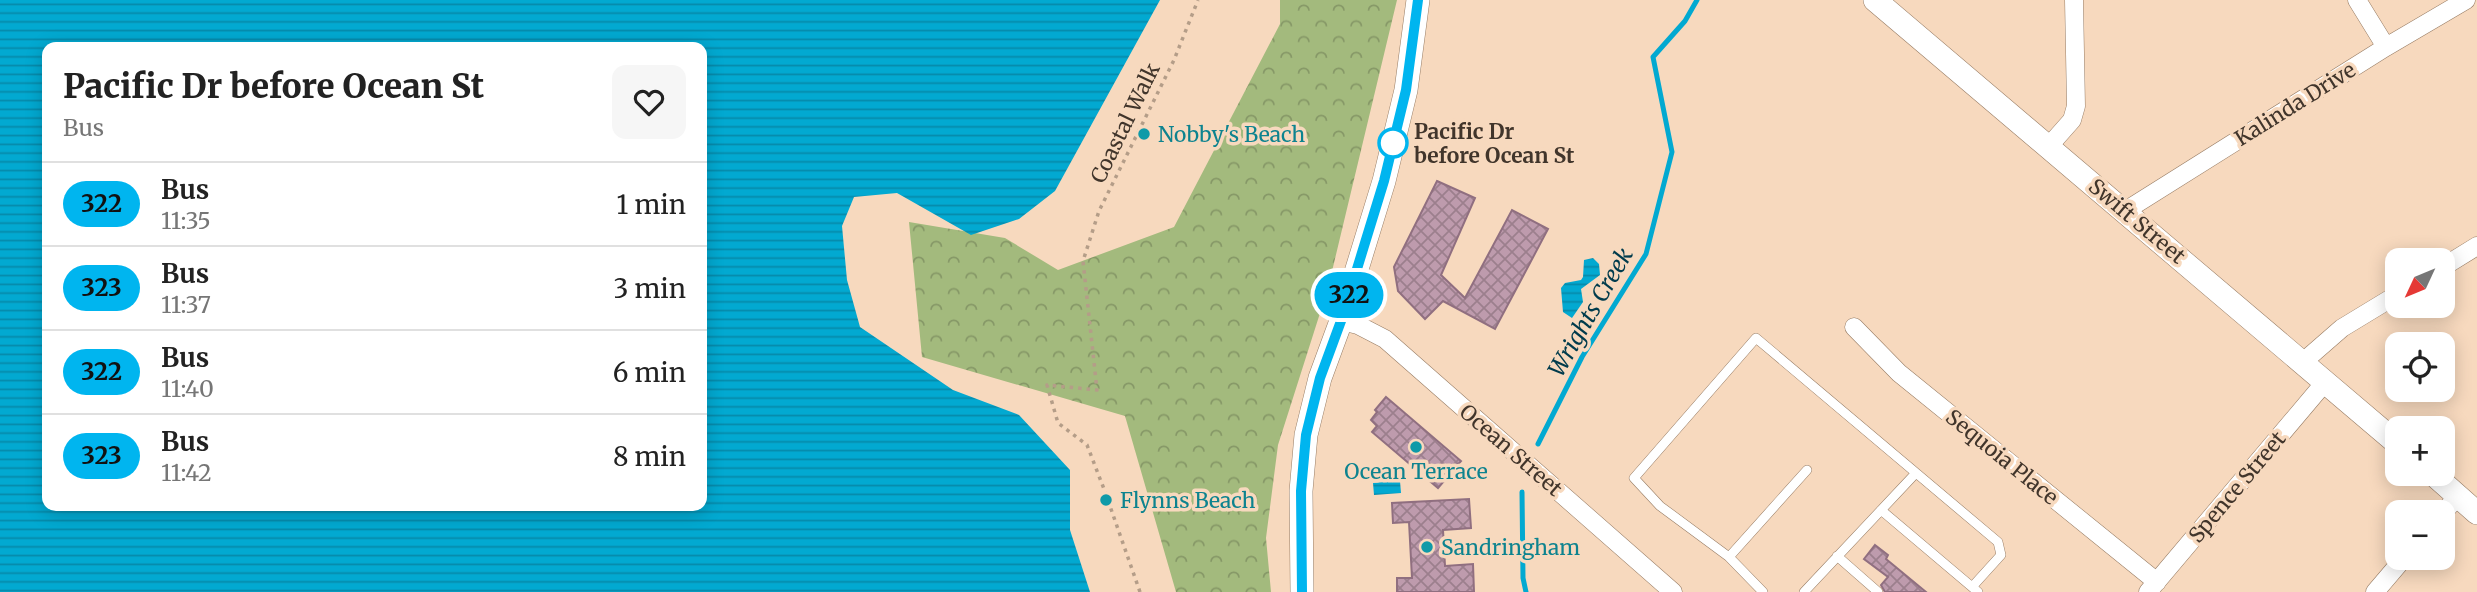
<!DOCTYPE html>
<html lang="en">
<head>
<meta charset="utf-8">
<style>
	body { margin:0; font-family:Merriweather,serif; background:#f6f6f6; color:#222; height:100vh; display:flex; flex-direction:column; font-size:26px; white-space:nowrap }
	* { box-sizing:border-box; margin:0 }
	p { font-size:23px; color:#767676 }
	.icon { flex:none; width:38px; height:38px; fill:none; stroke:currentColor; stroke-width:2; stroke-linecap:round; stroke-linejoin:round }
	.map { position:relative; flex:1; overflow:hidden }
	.panel { position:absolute; left:42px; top:42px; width:665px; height:469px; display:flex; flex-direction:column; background:#fff; border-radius:14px; box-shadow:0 4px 18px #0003 }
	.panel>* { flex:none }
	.badge { padding:0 14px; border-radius:23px; font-size:24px; line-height:46px }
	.needle { width:46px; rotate:226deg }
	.controls { position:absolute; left:2385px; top:248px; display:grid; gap:14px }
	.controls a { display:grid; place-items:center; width:70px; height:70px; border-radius:14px; background:#fff; box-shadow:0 4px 18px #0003; font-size:35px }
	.map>.badge { position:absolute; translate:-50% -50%; box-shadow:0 0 0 4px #fff }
	.round { display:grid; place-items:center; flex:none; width:74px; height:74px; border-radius:14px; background:#f6f6f6 }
	.summary { display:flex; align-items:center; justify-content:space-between; height:119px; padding:0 21px }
	h1 { font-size:33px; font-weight:800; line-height:52px }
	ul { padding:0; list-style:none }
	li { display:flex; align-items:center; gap:21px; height:84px; padding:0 21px; border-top:2px solid #e0e0e0 }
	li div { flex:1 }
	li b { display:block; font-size:26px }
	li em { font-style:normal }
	li .badge { min-width:77px; font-weight:700; text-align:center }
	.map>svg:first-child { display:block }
</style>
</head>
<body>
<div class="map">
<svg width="2477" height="592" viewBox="0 0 2477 592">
	<defs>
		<pattern id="park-crowns" width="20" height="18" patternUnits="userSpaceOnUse" patternTransform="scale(1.75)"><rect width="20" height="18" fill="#a3ba7d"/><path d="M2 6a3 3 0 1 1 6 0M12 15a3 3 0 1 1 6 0" fill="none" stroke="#869867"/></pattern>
		<pattern id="water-rules" width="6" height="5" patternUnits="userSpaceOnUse" patternTransform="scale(1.75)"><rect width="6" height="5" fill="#02a9d1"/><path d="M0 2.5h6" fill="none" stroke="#068aaa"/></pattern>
		<pattern id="building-cross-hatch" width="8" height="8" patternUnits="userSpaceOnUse" patternTransform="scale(1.75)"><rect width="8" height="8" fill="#be9bad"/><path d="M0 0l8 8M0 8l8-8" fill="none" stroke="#9c7f8d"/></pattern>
	</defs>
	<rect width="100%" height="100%" fill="#f7d9be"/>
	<path fill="url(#park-crowns)" d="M 1280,0 L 1397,0 L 1328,288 L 1278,445 L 1266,538 L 1271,592 L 1176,592 L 1125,416 L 922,357 L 909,222 L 1005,238 L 1058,270 L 1174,227 L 1280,24 Z"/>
	<path fill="url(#water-rules)" fill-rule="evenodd" d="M 0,0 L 1160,0 L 1055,191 L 1019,219 L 971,235 L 897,193 L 854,197 L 842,226 L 847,280 L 860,327 L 953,390 L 1019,415 L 1070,470 L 1070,530 L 1090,592 L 0,592 ZM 47,47 L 702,47 L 702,506 L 47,506 Z
		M 1593,258 L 1599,264 L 1600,275 L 1581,289 L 1583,302 L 1572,318 L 1563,312 L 1561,288 L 1565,283 L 1581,280 L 1583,277 L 1584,260 Z
		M 1400,481 L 1401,493 L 1374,495 L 1373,483 Z"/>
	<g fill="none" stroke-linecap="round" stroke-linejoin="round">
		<path stroke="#02a9d1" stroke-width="5" d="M 1538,444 L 1582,357 L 1646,254 L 1672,152 L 1653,57 L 1685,21 L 1697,0
			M 1522,492 L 1523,578 L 1526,592"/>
	</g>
	<path fill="url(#building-cross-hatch)" stroke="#906f80" stroke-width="2" d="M 1437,181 L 1475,198 L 1441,275 L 1465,298 L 1512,210 L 1548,229 L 1495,329 L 1443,301 L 1425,319 L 1398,291 L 1394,267 Z
		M 1386,397 L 1461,461 L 1438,488 L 1372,432 L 1377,426 L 1371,420 L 1377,412 L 1375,410 Z
		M 1469,499 L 1471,528 L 1443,530 L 1445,566 L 1473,564 L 1474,592 L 1397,592 L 1397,578 L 1412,578 L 1409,522 L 1393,523 L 1392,503 Z
		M 1875,545 L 1888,555 L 1886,559 L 1926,592 L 1885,592 L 1881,585 L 1888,577 L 1864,559 Z"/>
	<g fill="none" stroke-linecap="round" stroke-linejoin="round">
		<g stroke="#977c64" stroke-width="10">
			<path id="service" d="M 1881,510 L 1978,592
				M 1837,556 L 1878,592
				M 1729,557 L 1807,470
				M 1763,592 L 1729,557 L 1660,506 L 1634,478 L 1756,338 L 1998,542 L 2001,555 L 1972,587
				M 1804,592 L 1915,474"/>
		</g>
		<g stroke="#977c64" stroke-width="19">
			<path id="minor" d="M 2357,0 L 2386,47
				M 2049,146 L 2072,120 L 2076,106 L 2074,0
				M 2125,211 L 2386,47 L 2466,0
				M 2443,267 L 2477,246
				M 1341,321 L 1358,325 L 1385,339 L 1673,592
				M 1854,327 L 1899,373 L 2157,582
				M 2303,362 L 2342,328 L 2398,294
				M 2443,513 L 2458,496
				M 2148,592 L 2326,381
				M 2375,592 L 2404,558"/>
		</g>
		<g stroke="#977c64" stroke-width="24">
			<path id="tertiary" d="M 1875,0 L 2398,444
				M 2433,474 L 2477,513
				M 1302,592 L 1301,491 L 1306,435 L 1320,378 L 1341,321 L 1384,181 L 1406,90 L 1418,0"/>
		</g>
		<path stroke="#b49d88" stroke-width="3.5" stroke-dasharray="3.5 5" stroke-linecap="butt" d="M 1140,592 L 1104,489 L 1087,445 L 1058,423 L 1047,385 L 1097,390 L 1083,261 L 1099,211 L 1174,60 L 1198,0"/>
		<use href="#service" stroke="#fff" stroke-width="9"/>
		<use href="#minor" stroke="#fff" stroke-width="18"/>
		<use href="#tertiary" stroke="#fff" stroke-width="23"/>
	</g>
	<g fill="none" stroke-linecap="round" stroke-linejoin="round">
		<g stroke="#fff" stroke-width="16">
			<path id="line" d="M 1302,592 L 1301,491 L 1306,435 L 1320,378 L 1341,321 L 1384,181 L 1406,90 L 1418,0"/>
		</g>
		<use href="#line" stroke="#00b5ef" stroke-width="10"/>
	</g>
	<g fill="#0f9aa8" stroke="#f7d9be" stroke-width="2.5">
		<circle cx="1144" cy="134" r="7"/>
		<circle cx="1416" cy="447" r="7"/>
		<circle cx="1106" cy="500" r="7"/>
		<circle cx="1427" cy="547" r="7"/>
	</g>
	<circle fill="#fff" stroke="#00b5ef" stroke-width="3.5" cx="1393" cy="143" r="14"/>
	<g text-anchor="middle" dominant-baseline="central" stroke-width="7" stroke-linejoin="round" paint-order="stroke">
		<g font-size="21" fill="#41352b" stroke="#f7d9be">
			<text transform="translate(2295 104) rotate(-32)">Kalinda Drive</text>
			<text transform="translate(1125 123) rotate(-64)">Coastal Walk</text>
			<text transform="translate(2137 221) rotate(40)">Swift Street</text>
			<text transform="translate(1511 450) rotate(41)">Ocean Street</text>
			<text transform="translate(2002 457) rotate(39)">Sequoia Place</text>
			<text transform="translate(2237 487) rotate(-50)">Spence Street</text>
		</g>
		<g font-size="21" font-weight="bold" fill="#41352b" stroke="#f7d9be" text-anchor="start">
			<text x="1414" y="131">Pacific Dr<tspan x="1414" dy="24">before Ocean St</tspan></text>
		</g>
		<g font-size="21" fill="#0d838f" stroke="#f7d9be" text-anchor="start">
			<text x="1158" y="134">Nobby's Beach</text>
			<text x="1416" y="471" text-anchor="middle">Ocean Terrace</text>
			<text x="1120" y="500">Flynns Beach</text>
			<text x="1441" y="547">Sandringham</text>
		</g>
		<g font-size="23" font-style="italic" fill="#003b4c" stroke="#f7d9be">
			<text transform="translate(1590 312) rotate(-60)">Wrights Creek</text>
		</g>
	</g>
</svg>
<div class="controls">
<a><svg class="needle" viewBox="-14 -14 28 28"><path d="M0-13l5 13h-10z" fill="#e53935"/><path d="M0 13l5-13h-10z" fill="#767676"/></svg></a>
<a><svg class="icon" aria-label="locate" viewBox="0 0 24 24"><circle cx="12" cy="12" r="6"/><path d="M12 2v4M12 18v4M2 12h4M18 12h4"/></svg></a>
<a>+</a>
<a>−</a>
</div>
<b class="badge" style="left:1349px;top:295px;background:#00b5ef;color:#111">322</b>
<section class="panel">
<div class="summary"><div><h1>Pacific Dr before Ocean St</h1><p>Bus</p></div><a class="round"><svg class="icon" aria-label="heart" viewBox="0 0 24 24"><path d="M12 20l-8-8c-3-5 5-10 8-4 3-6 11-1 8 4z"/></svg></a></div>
<ul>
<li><span class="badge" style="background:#00b5ef;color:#111">322</span><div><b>Bus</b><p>11:35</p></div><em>1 min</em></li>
<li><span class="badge" style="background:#00b5ef;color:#111">323</span><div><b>Bus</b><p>11:37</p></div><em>3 min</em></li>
<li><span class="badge" style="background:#00b5ef;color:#111">322</span><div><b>Bus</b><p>11:40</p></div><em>6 min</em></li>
<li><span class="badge" style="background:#00b5ef;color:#111">323</span><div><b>Bus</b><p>11:42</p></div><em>8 min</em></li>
</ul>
</section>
</div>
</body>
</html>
